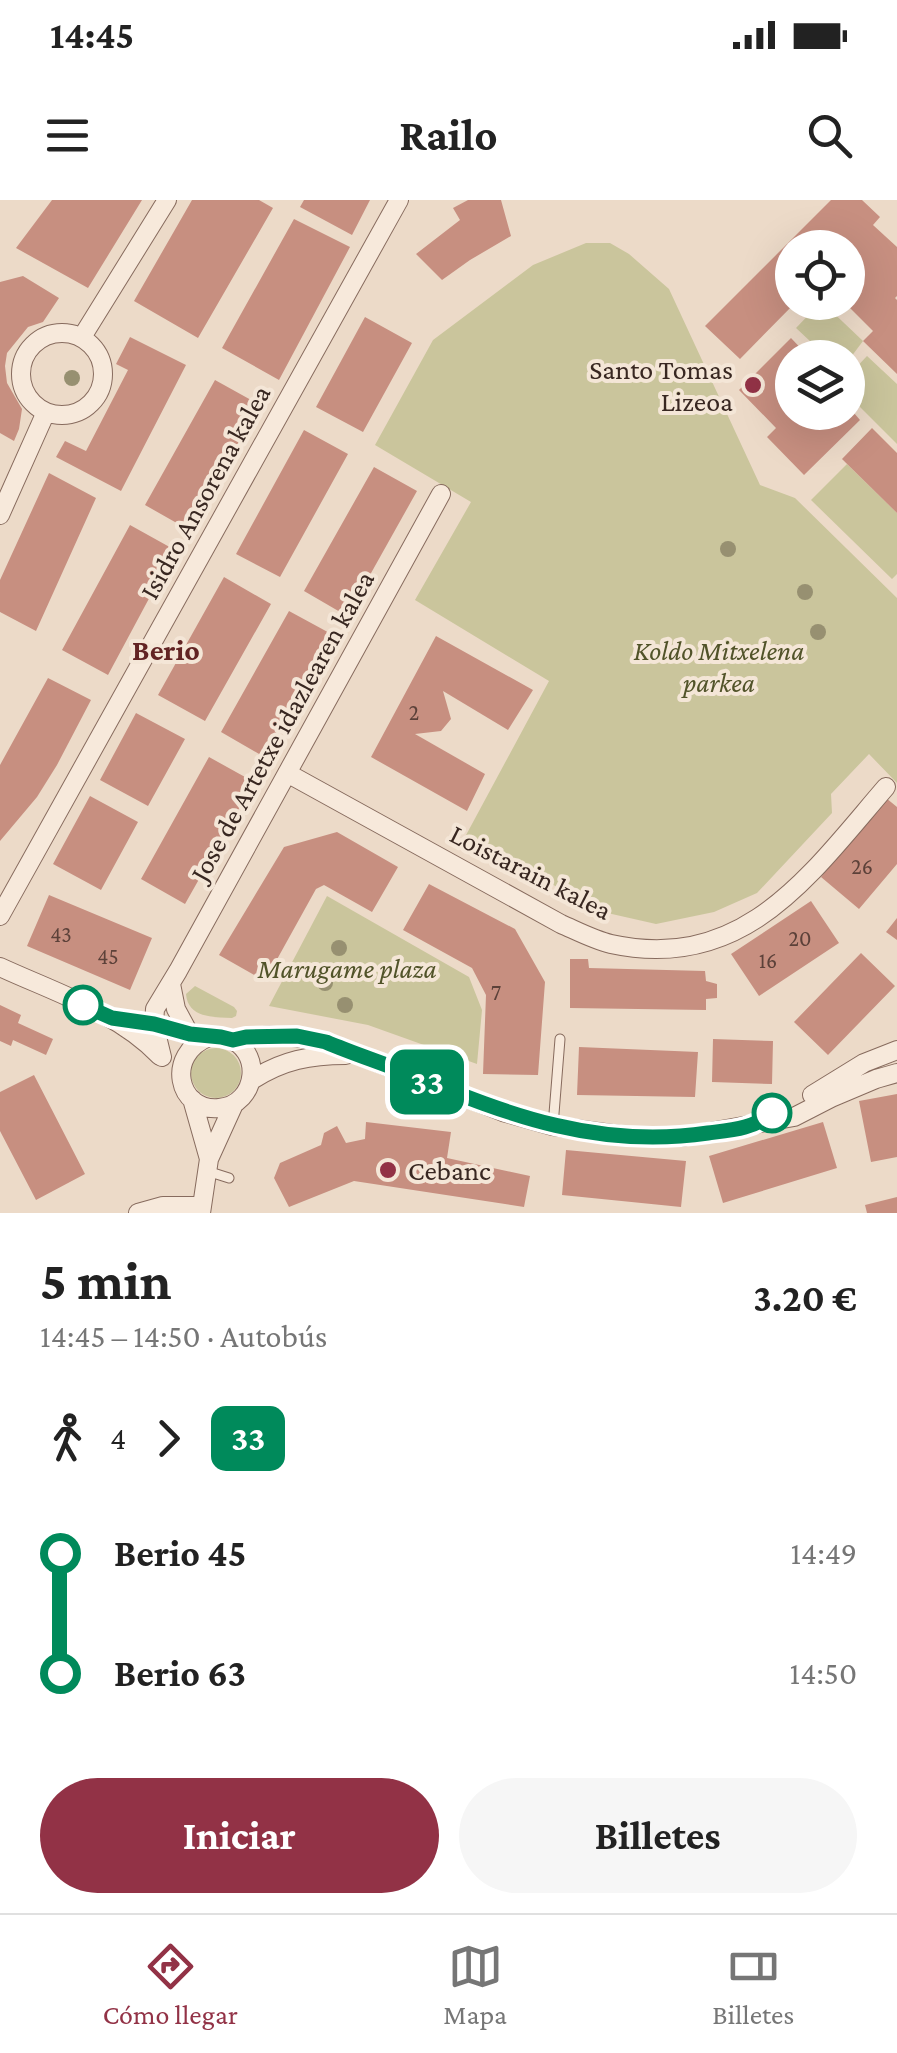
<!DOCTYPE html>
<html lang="es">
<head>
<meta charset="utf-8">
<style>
	body { margin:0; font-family:"Crimson Pro",serif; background:#f6f6f6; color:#222; height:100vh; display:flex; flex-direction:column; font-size:38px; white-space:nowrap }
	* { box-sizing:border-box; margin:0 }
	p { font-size:32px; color:#767676 }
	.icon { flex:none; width:55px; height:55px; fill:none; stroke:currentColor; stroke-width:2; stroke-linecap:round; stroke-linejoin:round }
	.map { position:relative; height:1013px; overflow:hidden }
	.drawer { display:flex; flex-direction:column; background:#fff; flex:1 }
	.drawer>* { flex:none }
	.badge { padding:0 20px; border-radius:15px; font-size:35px; line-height:65px }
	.controls { position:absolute; left:775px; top:30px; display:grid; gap:20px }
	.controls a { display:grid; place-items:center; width:90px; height:90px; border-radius:50%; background:#fff; box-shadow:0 10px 40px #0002; font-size:50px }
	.map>.badge { position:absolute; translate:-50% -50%; box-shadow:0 0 0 5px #fff }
	.legs { display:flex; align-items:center; gap:15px; height:110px; padding:0 40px; font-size:32px }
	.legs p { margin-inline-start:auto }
	.overview { display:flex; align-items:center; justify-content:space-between; height:170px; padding:0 40px }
	h1 { font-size:55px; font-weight:700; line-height:75px }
	.cta { display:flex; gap:20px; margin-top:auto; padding:20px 40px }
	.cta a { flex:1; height:115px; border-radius:60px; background:#923246; color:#fff; font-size:40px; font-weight:700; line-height:115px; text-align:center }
	.cta a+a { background:#f6f6f6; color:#222 }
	ul { padding:0 40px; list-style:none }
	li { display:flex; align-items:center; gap:35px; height:120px; font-size:38px }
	li i { display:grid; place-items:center; width:15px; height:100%; margin:0 12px; background:currentColor }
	li i::after { content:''; width:25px; height:25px; margin:-12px; border:8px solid; border-radius:50%; background:#fff }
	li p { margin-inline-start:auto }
	li:first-child i { background:linear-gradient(#0000 50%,currentColor 0) }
	li:last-child i { background:linear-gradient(currentColor 50%,#0000 0) }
	.status { display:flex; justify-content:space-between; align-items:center; height:70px; padding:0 50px; background:#fff; direction:ltr }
	.status svg { height:28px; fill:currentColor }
	header { display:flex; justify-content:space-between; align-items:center; height:130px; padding:0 40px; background:#fff; font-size:45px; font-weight:700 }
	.tabs { display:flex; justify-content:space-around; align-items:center; height:140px; border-top:2px solid #e0e0e0; background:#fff; font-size:28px; color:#767676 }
	.tabs a { display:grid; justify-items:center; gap:5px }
	.tabs .current { color:#923246 }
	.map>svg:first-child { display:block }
</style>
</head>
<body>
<div class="status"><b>14:45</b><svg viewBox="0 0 49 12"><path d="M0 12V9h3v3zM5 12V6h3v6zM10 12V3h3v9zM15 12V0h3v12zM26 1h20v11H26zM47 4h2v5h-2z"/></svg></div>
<header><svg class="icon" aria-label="menu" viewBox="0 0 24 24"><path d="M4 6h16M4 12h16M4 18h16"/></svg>Railo<svg class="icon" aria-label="search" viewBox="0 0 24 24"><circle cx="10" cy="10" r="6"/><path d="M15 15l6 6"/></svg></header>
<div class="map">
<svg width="897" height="1013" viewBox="0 0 897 1013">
	<rect width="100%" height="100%" fill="#ecdac8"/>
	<path fill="#cac59c" d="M 586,43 L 610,43 L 629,54 L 669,89 L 760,285 L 795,298 L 897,398 L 897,583 L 869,554 L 831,594 L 832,613 L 757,693 L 714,712 L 656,724 L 603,712 L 465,637 L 549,481 L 415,400 L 471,302 L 375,245 L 433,140 L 533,65 Z
		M 820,103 L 823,103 L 863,141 L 848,161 L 848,158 L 827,157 L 796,128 Z
		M 867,156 L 897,184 L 897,244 L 848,195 L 848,176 Z
		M 847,264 L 897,313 L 897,374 L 892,379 L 811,300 Z
		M 327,696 L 469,777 L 482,810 L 477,864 L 368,825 L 269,806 Z
		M 195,786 L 234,807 L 237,811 L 236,816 L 232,818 C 213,817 188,818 186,794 Z
		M191 873a25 25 0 1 1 50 0a25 25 0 1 1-50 0Z"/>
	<path fill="#c78f80" d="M 52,0 L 142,0 L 88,88 L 16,48 Z
		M 192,0 L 259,0 L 273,8 L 198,138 L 134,101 Z
		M 304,0 L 370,0 L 352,35 L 300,7 Z
		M 468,0 L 501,0 L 511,36 L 470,60 L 442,80 L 416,54 L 460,20 L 453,8 Z
		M 831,0 L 862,0 L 880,17 L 873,25 L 897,47 L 897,96 L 895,98 L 897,100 L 897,174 L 863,141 L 873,131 L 844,102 L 848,102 L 848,48 L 792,48 L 792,102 L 796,102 L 740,159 L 705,126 Z
		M 294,19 L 350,47 L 279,180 L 222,148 Z
		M 23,76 L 59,98 L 43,122 L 28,127 L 7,153 L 5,166 L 7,183 L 22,209 L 19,229 L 14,241 L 0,233 L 0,82 Z
		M 365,117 L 412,143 L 363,232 L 316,207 Z
		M 130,137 L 186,165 L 121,291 L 56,257 L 65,241 L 86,251 L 128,170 L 116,164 Z
		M 791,138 L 810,158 L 792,158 L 792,212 L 848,212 L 848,206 L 860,220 L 804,275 L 767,237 L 776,228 L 739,190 Z
		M 215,180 L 260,205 L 189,330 L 145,305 Z
		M 872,228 L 897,253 L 897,313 L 842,259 Z
		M 304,230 L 348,254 L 280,377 L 236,354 Z
		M 374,267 L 417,291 L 347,416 L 304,391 Z
		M 49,273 L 96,298 L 36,431 L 0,412 L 0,380 Z
		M 130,325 L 175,350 L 108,475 L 62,450 Z
		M 224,377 L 271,404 L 205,521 L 158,495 Z
		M 289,411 L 335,436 L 266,558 L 221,532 Z
		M 436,436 L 533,490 L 508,530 L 443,491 L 451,519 L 441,531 L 415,534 L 485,574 L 467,611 L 371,557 Z
		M 48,478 L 91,500 L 57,565 L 37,597 L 0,641 L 0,565 Z
		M 136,513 L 185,539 L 148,606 L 100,580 Z
		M 209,557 L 254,582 L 185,704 L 141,679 Z
		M 90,596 L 138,622 L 101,690 L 53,664 Z
		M 886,598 L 897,607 L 897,664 L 859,709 L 821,677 Z
		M 337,632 L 398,667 L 372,712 L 324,685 L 316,689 L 265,781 L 219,755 L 284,647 Z
		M 429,684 L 515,729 L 545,782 L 538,875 L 483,874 L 486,795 L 472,768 L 403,730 Z
		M 49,695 L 152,738 L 130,790 L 27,746 Z
		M 811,701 L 839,743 L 759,796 L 731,754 Z
		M 897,718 L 897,740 L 886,732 Z
		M 861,753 L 895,786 L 828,855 L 794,822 Z
		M 570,759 L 588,759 L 589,768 L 705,771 L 706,781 L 717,784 L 717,798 L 706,799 L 706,810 L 570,808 Z
		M 0,805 L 21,815 L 18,823 L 53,839 L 46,855 L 13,840 L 11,846 L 0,841 Z
		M 713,839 L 773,841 L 772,884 L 712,882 Z
		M 579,847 L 698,852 L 695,897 L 577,895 Z
		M 34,875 L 85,974 L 36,1000 L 0,931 L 0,892 Z
		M 897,894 L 897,957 L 871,962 L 859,901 Z
		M 366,922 L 451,932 L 447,958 L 530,976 L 524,1007 L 354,981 L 289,1007 L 274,978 L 280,963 L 321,945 L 324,933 L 337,926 L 346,943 L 365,939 Z
		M 823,922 L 837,968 L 723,1003 L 709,956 Z
		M 566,950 L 686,961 L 681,1007 L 562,995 Z
		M 897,997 L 897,1013 L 867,1013 L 865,1005 Z"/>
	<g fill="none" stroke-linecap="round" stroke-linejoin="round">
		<g stroke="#876b5e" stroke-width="11">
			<path id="service" d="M 553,926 L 560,839
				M 207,971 L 229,978"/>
		</g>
		<g stroke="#876b5e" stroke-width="20">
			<path id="minor" d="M21 174a41 41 0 1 1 82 0a41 41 0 1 1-82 0Z
				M 82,137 L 167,0
				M 0,315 L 46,212
				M 287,573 L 561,724 C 577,731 594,740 611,744 C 744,773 810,675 886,587
				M 0,716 L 399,0
				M 0,767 C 54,792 118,812 160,856
				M 171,784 L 176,809 L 190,835
				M 112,818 C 127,821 143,822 158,825 C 170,828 183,833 195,835 C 205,837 216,836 226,838 C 264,848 258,905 219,908 C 177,912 165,854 209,837
				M 233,840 C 263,832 296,836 326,842 L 503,912 L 553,926 L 627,936 L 682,937 L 794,917 L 831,898 L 876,879 L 897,873
				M 162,857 L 154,824 L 155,809 L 178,771 L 441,294
				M 252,880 C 283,860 310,855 346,855
				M 812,895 L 864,863 L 897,850
				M 192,899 L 209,959
				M 138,1013 L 163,1006 L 200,1006
				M 201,1013 L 209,959 L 234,904"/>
		</g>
		<use href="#service" stroke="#f7e9db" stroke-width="9"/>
		<use href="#minor" stroke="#f7e9db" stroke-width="18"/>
	</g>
	<g fill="#979071">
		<circle cx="72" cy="178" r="8"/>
		<circle cx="728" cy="349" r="8"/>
		<circle cx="805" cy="392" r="8"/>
		<circle cx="818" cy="432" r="8"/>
		<circle cx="776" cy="452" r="8"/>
		<circle cx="339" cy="748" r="8"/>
		<circle cx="325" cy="783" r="8"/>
		<circle cx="345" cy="805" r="8"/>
	</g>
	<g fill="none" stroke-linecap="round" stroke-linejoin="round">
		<g stroke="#fff" stroke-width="22">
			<path id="line-1" d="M 83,805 L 112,818 L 154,824 L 190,834 L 221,837 L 233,840 L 246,837 L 297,836 L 326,842 C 354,854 383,863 412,875 C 510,916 599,949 708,933 C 732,930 753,929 772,913"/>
		</g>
		<use href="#line-1" stroke="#008a5b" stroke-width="15"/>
	</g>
	<g fill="#923246" stroke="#f4e6d7" stroke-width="4">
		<circle cx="753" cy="185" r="10"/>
		<circle cx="388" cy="970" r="10"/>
	</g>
	<g fill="#fff" stroke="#008a5b" stroke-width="5">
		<circle cx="83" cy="805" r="18"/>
		<circle cx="772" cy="913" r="18"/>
	</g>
	<g text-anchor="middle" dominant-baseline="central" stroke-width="8" stroke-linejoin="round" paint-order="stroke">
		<g font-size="22" fill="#5c4139">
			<text x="414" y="512">2</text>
			<text x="862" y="666">26</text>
			<text x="61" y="734">43</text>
			<text x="800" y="738">20</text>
			<text x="108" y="756">45</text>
			<text x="768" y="760">16</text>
			<text x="496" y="792">7</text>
		</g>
		<g font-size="28" fill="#382721" stroke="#f4e6d7" text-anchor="end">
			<text x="733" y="169">Santo Tomas<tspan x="733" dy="32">Lizeoa</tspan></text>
			<text x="408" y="970" text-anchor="start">Cebanc</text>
		</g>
		<g font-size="28" fill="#382721" stroke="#f4e6d7">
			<text transform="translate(205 292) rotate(-61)">Isidro Ansorena kalea</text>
			<text transform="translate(282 526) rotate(-61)">Jose de Artetxe idazlearen kalea</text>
			<text transform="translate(531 672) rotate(27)">Loistarain kalea</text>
		</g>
		<g font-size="28" font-style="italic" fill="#515329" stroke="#f4e6d7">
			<text x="719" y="450">Koldo Mitxelena<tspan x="719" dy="32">parkea</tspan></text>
			<text x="347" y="768">Marugame plaza</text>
		</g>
		<g font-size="30" font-weight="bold" fill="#622323" stroke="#f4e6d7">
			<text x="166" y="449">Berio</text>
		</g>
	</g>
</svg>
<div class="controls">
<a><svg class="icon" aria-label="locate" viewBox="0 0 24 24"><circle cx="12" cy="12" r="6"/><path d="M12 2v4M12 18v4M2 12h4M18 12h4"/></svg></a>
<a><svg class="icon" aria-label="layers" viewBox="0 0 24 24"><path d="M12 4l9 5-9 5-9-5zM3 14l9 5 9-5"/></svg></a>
</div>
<b class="badge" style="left:427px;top:882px;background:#008a5b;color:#fff">33</b>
</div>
<section class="drawer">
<div class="overview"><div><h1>5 min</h1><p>14:45 – 14:50 · Autobús</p></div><b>3.20 €</b></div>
<div class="legs"><svg class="icon" aria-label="walk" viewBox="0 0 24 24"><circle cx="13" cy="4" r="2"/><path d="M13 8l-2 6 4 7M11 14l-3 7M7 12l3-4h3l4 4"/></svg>4<svg class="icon" aria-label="forward" viewBox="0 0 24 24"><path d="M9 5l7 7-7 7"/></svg><b class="badge" style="background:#008a5b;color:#fff">33</b></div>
<ul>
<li><i style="color:#008a5b"></i><b>Berio 45</b><p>14:49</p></li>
<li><i style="color:#008a5b"></i><b>Berio 63</b><p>14:50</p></li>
</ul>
<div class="cta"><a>Iniciar</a><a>Billetes</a></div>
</section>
<nav class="tabs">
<a class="current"><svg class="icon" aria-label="directions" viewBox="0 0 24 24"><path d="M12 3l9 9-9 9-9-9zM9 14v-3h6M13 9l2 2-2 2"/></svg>Cómo llegar</a>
<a><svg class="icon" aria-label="map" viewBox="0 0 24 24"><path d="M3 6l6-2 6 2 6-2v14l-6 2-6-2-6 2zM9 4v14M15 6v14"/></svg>Mapa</a>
<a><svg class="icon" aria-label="tickets" viewBox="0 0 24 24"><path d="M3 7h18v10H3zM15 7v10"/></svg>Billetes</a>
</nav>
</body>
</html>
